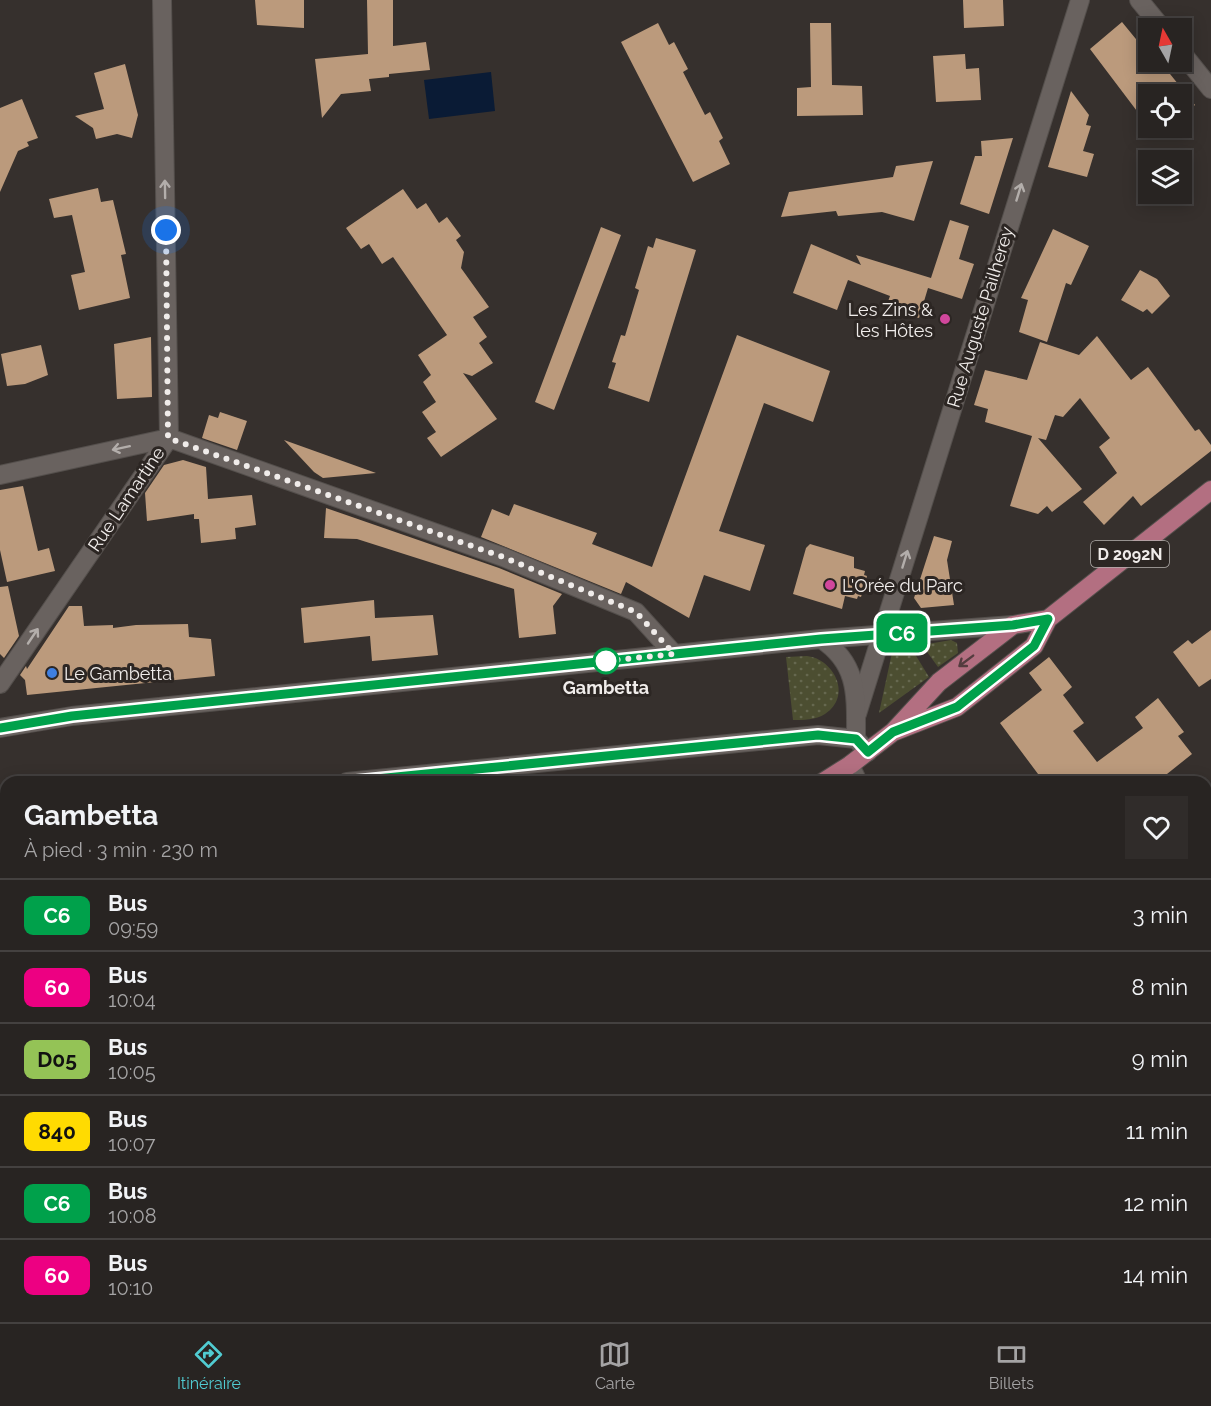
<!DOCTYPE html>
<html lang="fr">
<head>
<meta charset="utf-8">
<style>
	body { margin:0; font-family:Raleway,sans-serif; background:#302c2a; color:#f1f3f6; height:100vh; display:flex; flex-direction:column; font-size:22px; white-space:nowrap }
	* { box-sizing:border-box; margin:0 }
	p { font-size:20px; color:#a5a4a5 }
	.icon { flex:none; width:33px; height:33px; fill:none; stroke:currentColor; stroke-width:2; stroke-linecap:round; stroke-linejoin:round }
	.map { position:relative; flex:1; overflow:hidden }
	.side { position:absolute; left:0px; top:776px; width:1212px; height:548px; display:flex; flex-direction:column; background:#282422; border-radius:18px 18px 0 0; box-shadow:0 3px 15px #0003,0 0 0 2px #444140 }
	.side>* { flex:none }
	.badge { padding:0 12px; border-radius:9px; font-size:21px; line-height:39px }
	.needle { width:39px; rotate:351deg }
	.fabs { position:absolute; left:1138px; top:18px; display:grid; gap:12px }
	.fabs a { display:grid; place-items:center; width:54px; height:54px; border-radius:0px; background:#282422; box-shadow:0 3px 15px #0003,0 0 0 2px #444140; font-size:30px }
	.you { position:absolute; width:30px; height:30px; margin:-15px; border:4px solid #fff; border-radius:50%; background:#1a73e8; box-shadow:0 0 0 9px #1a73e833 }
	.map>.badge { position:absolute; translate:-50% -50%; box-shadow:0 0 0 3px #fff }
	.round { display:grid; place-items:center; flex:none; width:63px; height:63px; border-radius:0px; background:#302c2a }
	.overview { display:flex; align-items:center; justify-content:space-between; height:102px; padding:0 24px }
	h1 { font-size:28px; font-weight:700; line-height:45px }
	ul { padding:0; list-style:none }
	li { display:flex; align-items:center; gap:18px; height:72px; padding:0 24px; border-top:2px solid #444140 }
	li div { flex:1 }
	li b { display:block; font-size:22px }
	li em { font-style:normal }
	li .badge { min-width:66px; font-weight:700; text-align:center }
	.menu { display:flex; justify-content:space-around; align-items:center; height:84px; border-top:2px solid #444140; background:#282422; font-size:16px; color:#a5a4a5 }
	.menu a { display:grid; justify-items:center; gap:3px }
	.menu .active { color:#51ccd2 }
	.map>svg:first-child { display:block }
</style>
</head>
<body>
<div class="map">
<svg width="1211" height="1322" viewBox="0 0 1211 1322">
	<defs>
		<pattern id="grass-dots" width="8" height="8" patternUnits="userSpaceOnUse" patternTransform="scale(1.5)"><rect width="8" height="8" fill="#4c4e31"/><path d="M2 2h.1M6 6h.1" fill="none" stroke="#66684f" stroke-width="1.8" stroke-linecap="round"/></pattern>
	</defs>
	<rect width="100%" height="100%" fill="#36302d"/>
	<path fill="url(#grass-dots)" d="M 951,640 L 957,643 L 958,653 L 938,667 L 922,645 Z
		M 910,646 L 929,677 L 879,713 L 893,648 Z
		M 807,656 C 834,659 853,696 825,714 C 816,720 803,720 793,720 L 786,657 Z"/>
	<path fill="#4c4e31" d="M 0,1016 L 6,1016 L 6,1145 L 0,1145 Z"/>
	<path fill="#0a1b35" d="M 491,72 L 495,111 L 429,119 L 424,80 Z"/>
	<path fill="#bb9a7c" d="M 255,0 L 304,0 L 304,28 L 257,25 Z
		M 367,0 L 393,0 L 393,46 L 426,42 L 430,70 L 389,74 L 389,77 L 369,79 L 371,91 L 341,94 L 322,118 L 315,59 L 368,54 Z
		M 963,0 L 1003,0 L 1004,26 L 964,28 Z
		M 1122,22 L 1149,55 L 1149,62 L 1155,62 L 1163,72 L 1166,69 L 1195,105 L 1182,115 L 1182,94 L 1149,94 L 1149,127 L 1090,49 Z
		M 658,23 L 669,45 L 674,42 L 688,69 L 683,72 L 705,115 L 710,112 L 723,138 L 719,141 L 730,164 L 693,182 L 621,42 Z
		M 810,23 L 831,23 L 832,85 L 862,86 L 863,115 L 797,116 L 797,88 L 811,87 Z
		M 965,54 L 966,69 L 979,68 L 981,100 L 936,102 L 933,56 Z
		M 125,64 L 138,115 L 132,138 L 117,134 L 96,139 L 93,128 L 75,116 L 104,109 L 94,73 Z
		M 1071,91 L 1089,115 L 1086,125 L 1091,126 L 1083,151 L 1094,154 L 1087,177 L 1048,167 Z
		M 22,99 L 38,138 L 27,142 L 29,146 L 18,151 L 0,192 L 0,108 Z
		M 1013,138 L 989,214 L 960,204 L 975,156 L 982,156 L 981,141 Z
		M 933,161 L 914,221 L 882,212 L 838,216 L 836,211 L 781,217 L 789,192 L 893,177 L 896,166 Z
		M 98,188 L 101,202 L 113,200 L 126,254 L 121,255 L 130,298 L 79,310 L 71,275 L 85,272 L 72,215 L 54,218 L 49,199 Z
		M 403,189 L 417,209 L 426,203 L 439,223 L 447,217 L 461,236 L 456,240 L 464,252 L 461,268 L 489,307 L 473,317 L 487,337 L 479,343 L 493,363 L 472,376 L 463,373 L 497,419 L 441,457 L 427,438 L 436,432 L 422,412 L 436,402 L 423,382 L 431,375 L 418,355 L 447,335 L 393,257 L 382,264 L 369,244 L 361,249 L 346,228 Z
		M 950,220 L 969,226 L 959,259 L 974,264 L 962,299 L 928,288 L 919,318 L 886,307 L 890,296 L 848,280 L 837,310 L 793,293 L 811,244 L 861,265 L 856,255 L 931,278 L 930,281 Z
		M 601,227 L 621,235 L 554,410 L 535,402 Z
		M 1053,229 L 1089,246 L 1071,285 L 1066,283 L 1047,342 L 1019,332 L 1028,300 L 1021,298 Z
		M 656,238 L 696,250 L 649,402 L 608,388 L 616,363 L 612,362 L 621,335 L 625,336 L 639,290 L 635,288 L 648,246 L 653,248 Z
		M 1140,270 L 1157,279 L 1170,296 L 1152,314 L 1147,309 L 1143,312 L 1121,300 Z
		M 737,335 L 830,371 L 813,422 L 764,403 L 719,531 L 765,545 L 750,591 L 704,575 L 689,618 L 626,582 L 621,594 L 481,537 L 492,509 L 509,516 L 514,504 L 597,533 L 592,544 L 652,567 Z
		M 1097,336 L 1131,380 L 1148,367 L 1195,431 L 1199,429 L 1211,445 L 1211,451 L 1141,506 L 1133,496 L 1104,525 L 1083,502 L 1117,473 L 1099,447 L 1110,438 L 1080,398 L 1063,417 L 1055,415 L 1046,440 L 1038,438 L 1082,489 L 1052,512 L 1047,506 L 1038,514 L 1010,506 L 1032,436 L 985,422 L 988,409 L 974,405 L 985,370 L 1027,380 L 1040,342 L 1079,355 Z
		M 151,337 L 152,397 L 117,399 L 114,344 Z
		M 41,345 L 48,375 L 25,384 L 7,386 L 1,354 Z
		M 220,412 L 247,421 L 237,450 L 202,438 L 209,415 L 218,418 Z
		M 284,440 L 376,473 L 323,478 L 314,472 Z
		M 183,460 L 206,467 L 208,499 L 252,495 L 256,525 L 235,528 L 236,539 L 201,543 L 199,519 L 194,519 L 194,514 L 147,521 L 145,493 L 164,465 Z
		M 23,486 L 38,551 L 49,548 L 55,571 L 7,582 L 0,550 L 0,490 Z
		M 326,508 L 499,568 L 562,594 L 553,606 L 556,634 L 519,638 L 514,589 L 357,539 L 324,538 Z
		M 934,536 L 952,541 L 947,560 L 954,605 L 921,608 L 914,598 Z
		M 810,544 L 854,557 L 854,568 L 865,571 L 864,575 L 867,576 L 861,597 L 858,596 L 857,599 L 845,596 L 842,609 L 793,594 L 806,548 Z
		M 8,586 L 19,636 L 4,658 L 0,654 L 0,587 Z
		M 374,600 L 375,618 L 433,615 L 438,655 L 372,661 L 370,636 L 304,643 L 301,608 Z
		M 69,606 L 82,606 L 84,626 L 113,625 L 113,628 L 136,625 L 188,624 L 189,637 L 211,639 L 215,676 L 27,695 L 25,680 L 20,675 L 26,666 L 27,669 Z
		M 1211,630 L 1211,679 L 1199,687 L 1173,652 L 1188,640 L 1192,644 Z
		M 1049,657 L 1072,687 L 1063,695 L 1084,723 L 1073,731 L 1097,762 L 1143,728 L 1135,717 L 1158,698 L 1184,732 L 1178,736 L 1192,754 L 1157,782 L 1044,782 L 1000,723 L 1042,690 L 1029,673 Z"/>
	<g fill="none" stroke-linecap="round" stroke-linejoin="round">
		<g stroke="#544f4c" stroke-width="20">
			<path id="minor" d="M 1139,0 L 1162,28
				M 1182,53 L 1211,89
				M 0,475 L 169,438 L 503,557 L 636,612 L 674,654
				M 0,684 L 169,438 L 162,0
				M 857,714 L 1080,0
				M 850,765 L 858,782
				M 0,1003 L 6,1004
				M 1206,1183 L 1211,1184
				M 1113,1317 L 1115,1322"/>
		</g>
		<g stroke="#544f4c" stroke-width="20">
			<path id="secondary" d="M 821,639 C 859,664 856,696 856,739
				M 0,728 L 72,716 L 821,639 L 1013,625
				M 347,782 L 818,735 L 856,739 L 868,752
				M 0,816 L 6,815"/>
		</g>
		<g stroke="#544f4c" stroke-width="20">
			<path id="primary" d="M 893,732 L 957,707 L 1034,646 L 1048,619 L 1211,490
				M 823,782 L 850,765 L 893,732 L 939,682 L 1013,625 L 1048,619
				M 147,1322 L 153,1317"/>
		</g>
		<use href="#minor" stroke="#69625f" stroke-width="18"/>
		<use href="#secondary" stroke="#69625f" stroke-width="18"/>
		<use href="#primary" stroke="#b36f81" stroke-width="18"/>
	</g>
	<defs><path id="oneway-shaft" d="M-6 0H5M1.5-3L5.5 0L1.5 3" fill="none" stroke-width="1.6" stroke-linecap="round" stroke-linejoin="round" transform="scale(1.5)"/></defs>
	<g stroke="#b3aeab">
		<use href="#oneway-shaft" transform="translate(165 189) rotate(-91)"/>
		<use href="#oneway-shaft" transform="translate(1019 192) rotate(-73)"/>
		<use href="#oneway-shaft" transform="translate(121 448) rotate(168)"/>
		<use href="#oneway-shaft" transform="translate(905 559) rotate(-73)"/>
		<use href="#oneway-shaft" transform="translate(33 636) rotate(-56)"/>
	</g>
	<use stroke="#543c3f" href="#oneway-shaft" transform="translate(966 661) rotate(143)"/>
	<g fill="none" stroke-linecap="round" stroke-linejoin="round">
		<g stroke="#fff" stroke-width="14">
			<path id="line" d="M 0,728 L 72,716 L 821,639 L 1013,625 L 1048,619 L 1034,646 L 957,707 L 893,732 L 868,752 L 856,739 L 818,735 L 346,782"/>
		</g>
		<use href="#line" stroke="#00a14b" stroke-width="9"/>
		<path stroke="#f0ecea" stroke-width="6" stroke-dasharray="0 10.8" d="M 166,230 L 168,438 L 503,557 L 636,612 L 674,654 L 606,661"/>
	</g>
	<g fill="#d1479c" stroke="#2c2623" stroke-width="2">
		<circle cx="945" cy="319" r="6"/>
		<circle cx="830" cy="585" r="6"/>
	</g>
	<circle fill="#fff" stroke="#00a14b" stroke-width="3" cx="606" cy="661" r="12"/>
	<circle fill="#3f7fe0" stroke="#2c2623" stroke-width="2" cx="52" cy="673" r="6"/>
	<g text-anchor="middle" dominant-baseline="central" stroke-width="6" stroke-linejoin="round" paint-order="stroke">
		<rect fill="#2c2623" stroke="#b5b1ae" stroke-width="1.5" x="1091" y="541" width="78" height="26" rx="4.5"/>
		<g font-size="16" font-weight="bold" fill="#f0ecea">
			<text x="1130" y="554">D 2092N</text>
		</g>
		<g font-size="18" fill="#f0ecea" stroke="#2c2623" text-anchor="start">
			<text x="933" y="309" text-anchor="end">Les Zins &amp;<tspan x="933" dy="21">les Hôtes</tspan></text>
			<text x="842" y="585">L'Orée du Parc</text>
			<text x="64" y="673">Le Gambetta</text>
		</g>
		<g font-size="18" fill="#f0ecea" stroke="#2c2623">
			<text transform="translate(980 317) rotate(-73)">Rue Auguste Pailherey</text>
			<text transform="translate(126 499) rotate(-56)">Rue Lamartine</text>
		</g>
		<g font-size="18" font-weight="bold" fill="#f0ecea" stroke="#2c2623">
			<text x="606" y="687">Gambetta</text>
		</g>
	</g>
</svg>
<div class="fabs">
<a><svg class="needle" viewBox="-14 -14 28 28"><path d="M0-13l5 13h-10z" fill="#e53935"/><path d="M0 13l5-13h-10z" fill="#a5a4a5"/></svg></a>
<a><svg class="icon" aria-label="locate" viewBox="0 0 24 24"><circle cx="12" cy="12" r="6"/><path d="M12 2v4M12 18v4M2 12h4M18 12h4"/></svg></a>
<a><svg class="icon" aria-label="layers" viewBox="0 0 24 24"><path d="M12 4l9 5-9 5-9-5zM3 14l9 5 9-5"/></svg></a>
</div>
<div class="you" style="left:166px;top:230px"></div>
<b class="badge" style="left:902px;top:633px;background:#00a14b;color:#fff">C6</b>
<section class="side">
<div class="overview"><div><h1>Gambetta</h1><p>À pied · 3 min · 230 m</p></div><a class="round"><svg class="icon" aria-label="heart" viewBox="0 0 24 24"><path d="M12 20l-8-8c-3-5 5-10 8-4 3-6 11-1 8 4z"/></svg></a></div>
<ul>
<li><span class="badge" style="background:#00a14b;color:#fff">C6</span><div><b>Bus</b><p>09:59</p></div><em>3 min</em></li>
<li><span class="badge" style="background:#ed0082;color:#fff">60</span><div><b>Bus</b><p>10:04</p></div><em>8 min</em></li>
<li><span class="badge" style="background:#94c356;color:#111">D05</span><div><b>Bus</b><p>10:05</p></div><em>9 min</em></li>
<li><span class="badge" style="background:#ffdb01;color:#111">840</span><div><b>Bus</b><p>10:07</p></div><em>11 min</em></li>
<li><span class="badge" style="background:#00a14b;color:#fff">C6</span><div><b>Bus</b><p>10:08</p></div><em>12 min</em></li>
<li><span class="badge" style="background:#ed0082;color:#fff">60</span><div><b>Bus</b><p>10:10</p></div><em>14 min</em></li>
</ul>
</section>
</div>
<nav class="menu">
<a class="active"><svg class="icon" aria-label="directions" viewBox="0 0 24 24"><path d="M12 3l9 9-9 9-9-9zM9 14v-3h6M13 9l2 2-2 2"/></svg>Itinéraire</a>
<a><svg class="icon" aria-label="map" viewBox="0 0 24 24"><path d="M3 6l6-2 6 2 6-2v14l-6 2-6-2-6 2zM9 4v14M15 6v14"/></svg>Carte</a>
<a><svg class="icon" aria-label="tickets" viewBox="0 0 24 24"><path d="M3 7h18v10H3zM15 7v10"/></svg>Billets</a>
</nav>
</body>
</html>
